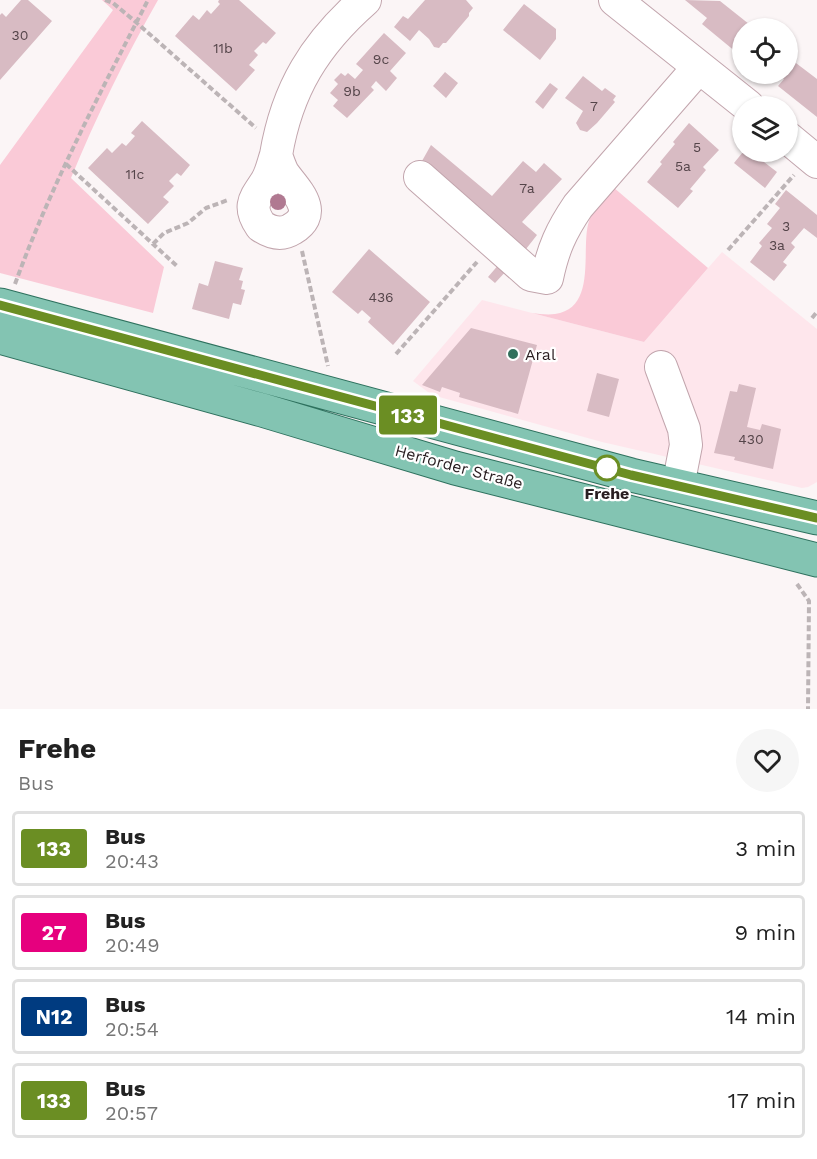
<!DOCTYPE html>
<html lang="en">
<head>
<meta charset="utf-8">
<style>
	body { margin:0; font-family:"Work Sans",sans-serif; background:#f6f6f6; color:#222; height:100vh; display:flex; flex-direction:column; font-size:22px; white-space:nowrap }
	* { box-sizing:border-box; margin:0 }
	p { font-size:20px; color:#767676 }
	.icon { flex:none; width:33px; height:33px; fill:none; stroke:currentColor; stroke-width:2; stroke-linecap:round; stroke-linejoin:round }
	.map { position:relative; height:709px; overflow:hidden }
	.panel { display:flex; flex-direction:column; background:#fff; flex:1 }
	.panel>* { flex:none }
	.badge { padding:0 12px; border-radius:4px; font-size:21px; line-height:39px }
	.controls { position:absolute; left:732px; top:18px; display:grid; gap:12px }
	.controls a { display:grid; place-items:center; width:66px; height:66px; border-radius:50%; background:#fff; box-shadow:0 2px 4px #0004; font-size:30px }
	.map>.badge { position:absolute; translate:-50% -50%; box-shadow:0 0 0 3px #fff }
	.round { display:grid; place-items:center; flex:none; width:63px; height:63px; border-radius:32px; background:#f6f6f6 }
	.overview { display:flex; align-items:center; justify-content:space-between; height:102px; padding:0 18px }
	h1 { font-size:28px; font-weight:700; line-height:45px }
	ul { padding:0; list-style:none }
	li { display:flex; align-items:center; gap:18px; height:75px; margin:0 12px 9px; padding:0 6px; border:3px solid #e0e0e0; border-radius:6px }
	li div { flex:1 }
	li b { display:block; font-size:22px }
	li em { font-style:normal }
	li .badge { min-width:66px; font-weight:700; text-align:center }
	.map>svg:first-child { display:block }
</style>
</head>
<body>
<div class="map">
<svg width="817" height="709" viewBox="0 0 817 709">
	<rect width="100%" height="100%" fill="#fbf5f6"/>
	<path fill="#fee6ec" d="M 722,252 L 817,329 L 817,482 L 808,487 L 802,488 L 602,442 L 432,395 L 413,381 L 482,300 L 644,342 Z"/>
	<path fill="#facad7" d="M 102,0 L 158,0 C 125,58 96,117 71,178 L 164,267 L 153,313 L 0,273 L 0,165 L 113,10 Z
		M 613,187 L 708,268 L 644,342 L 532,313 C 539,314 548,315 555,314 C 598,308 580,248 589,221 C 593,208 605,197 613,187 Z"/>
	<path fill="#d8bbc3" d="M 21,0 L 28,0 L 52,21 L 0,80 L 0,15 L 2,13 L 6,17 Z
		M 219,0 L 239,0 L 276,33 L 266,44 L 263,42 L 254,51 L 258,55 L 249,65 L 255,70 L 236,91 L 175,36 L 193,15 L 199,20 L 207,10 L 211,14 L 220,4 L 218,2 Z
		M 425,0 L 466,0 L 473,8 L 469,13 L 469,16 L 446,43 L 443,43 L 439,48 L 434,47 L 429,39 L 419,30 L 410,41 L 394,27 L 403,16 L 408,19 Z
		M 685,0 L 720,1 L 754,28 L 742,28 L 742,57 L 702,24 L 707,18 Z
		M 524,4 L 556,29 L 556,39 L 540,60 L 503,30 Z
		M 384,33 L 406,53 L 390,71 L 397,78 L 386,91 L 376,81 L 371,87 L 374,90 L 347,118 L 333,106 L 338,100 L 330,93 L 338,84 L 334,80 L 341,73 L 345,76 L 348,73 L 355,79 L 363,70 L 356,64 Z
		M 788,57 L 817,79 L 817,117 L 778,86 L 784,79 L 777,74 L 788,74 Z
		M 445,72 L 458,83 L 446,98 L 433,86 Z
		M 583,76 L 602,91 L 605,88 L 616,96 L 613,100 L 615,102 L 597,123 L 587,132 L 580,130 L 576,123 L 583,111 L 565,98 Z
		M 550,83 L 558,89 L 543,109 L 535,102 Z
		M 142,121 L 190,165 L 181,176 L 177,173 L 169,181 L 174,186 L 163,197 L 169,202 L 148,224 L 88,168 L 107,148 L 112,153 L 122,143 L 126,146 L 135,136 L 131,133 Z
		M 689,123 L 719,150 L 703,167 L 706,170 L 690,189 L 693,191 L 678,208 L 647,182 L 662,164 L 660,162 L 675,144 L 673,142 Z
		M 431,145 L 492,196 L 523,161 L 536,172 L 544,163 L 562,179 L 522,222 L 537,235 L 526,249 L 422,161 Z
		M 743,152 L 751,152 L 777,172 L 765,188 L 734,163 Z
		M 786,190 L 817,215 L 817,238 L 804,228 L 791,243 L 795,247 L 783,262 L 787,265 L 774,281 L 750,262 L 762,246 L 759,243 L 772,228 L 767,224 L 780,208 L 775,204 Z
		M 369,249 L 430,302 L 393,345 L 368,322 L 371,318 L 362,310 L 358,314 L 332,292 Z
		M 215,261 L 243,268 L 239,280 L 243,281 L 241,289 L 245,290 L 241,305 L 233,303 L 229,319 L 192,309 L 199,283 L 208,286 Z
		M 500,263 L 508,269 L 495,283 L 488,277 Z
		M 471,328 L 537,345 L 518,414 L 459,397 L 460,393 L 442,387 L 440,392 L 422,385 Z
		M 597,373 L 619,379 L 609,417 L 587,411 Z
		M 739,384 L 756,388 L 747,427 L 760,430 L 762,424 L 781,429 L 773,469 L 734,460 L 735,457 L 714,453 L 730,391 L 737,392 Z"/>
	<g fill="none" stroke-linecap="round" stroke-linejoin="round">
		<g stroke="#c2a5ad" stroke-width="34">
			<path id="minor" d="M 615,0 L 748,106
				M 788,138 L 817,162
				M 276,155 C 278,161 280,167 283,173 C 294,189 321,212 292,229 C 281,236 270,232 261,226 C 247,206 255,199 266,182 C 271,174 273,164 276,155 Z
				M 276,155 C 287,89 315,44 365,0
				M 420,177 L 531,275 L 547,278 C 553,249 561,231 578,206 L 699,67
				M 661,367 L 684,429 L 686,445 L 678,486"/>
		</g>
		<g stroke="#2e715e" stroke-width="35">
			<path id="major" d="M 0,305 L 631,475 L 817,518
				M 0,337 L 262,410 L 455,468 L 817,560"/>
		</g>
		<path stroke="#bcb4b6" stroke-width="4" stroke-dasharray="6 3" stroke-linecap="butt" d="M 105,0 L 113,3 L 137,23 L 256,128
			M 66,164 L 178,267
			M 153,244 L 164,233 L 188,223 L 206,208 L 228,200
			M 728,250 L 794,175
			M 302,251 L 328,366
			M 15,284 C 51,185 100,93 148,0
			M 812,318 L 817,312
			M 396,354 L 477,262
			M 797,584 L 809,601 L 808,709"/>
		<use href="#minor" stroke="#fff" stroke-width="32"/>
		<use href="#major" stroke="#83c4b2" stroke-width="33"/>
	</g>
	<circle fill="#b07991" cx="278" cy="202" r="8"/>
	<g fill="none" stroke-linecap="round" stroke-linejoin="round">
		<g stroke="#fff" stroke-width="14">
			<path id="line" d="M 0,305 L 631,475 L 817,518"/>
		</g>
		<use href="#line" stroke="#6b8e23" stroke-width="9"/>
	</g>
	<circle fill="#32705c" stroke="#fff" stroke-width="2" cx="513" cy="354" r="6"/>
	<circle fill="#fff" stroke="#6b8e23" stroke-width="3" cx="607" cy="468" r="12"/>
	<g text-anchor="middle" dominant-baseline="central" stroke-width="4.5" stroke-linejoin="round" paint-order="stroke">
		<g font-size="14" fill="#55454a">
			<text x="20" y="35">30</text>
			<text x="223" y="48">11b</text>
			<text x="381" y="59">9c</text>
			<text x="352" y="91">9b</text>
			<text x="594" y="106">7</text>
			<text x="697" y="147">5</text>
			<text x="683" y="166">5a</text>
			<text x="135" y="174">11c</text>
			<text x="527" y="188">7a</text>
			<text x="786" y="226">3</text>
			<text x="777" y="245">3a</text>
			<text x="381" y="297">436</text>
			<text x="751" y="439">430</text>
		</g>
		<g font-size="16" fill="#291e21" stroke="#fff" text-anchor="start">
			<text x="525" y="354">Aral</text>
		</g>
		<g font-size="16" fill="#291e21" stroke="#fff">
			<text transform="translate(459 467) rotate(15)">Herforder Straße</text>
		</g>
		<g font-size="16" font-weight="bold" fill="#291e21" stroke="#fff">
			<text x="607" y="493">Frehe</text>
		</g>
	</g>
</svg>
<div class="controls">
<a><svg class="icon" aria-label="locate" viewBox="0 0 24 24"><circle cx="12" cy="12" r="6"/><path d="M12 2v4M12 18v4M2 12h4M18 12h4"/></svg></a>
<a><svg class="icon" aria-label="layers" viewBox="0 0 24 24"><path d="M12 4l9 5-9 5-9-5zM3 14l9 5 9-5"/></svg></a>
</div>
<b class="badge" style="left:408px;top:415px;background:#6b8e23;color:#fff">133</b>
</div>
<section class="panel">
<div class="overview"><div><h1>Frehe</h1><p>Bus</p></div><a class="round"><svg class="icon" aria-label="heart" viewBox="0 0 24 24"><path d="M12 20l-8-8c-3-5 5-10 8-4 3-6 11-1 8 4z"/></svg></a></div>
<ul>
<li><span class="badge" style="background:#6b8e23;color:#fff">133</span><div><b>Bus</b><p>20:43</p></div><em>3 min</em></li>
<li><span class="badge" style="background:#e6007e;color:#fff">27</span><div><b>Bus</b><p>20:49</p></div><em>9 min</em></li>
<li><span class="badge" style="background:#003b80;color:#fff">N12</span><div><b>Bus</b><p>20:54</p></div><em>14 min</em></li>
<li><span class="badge" style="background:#6b8e23;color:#fff">133</span><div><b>Bus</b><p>20:57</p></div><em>17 min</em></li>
</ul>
</section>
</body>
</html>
